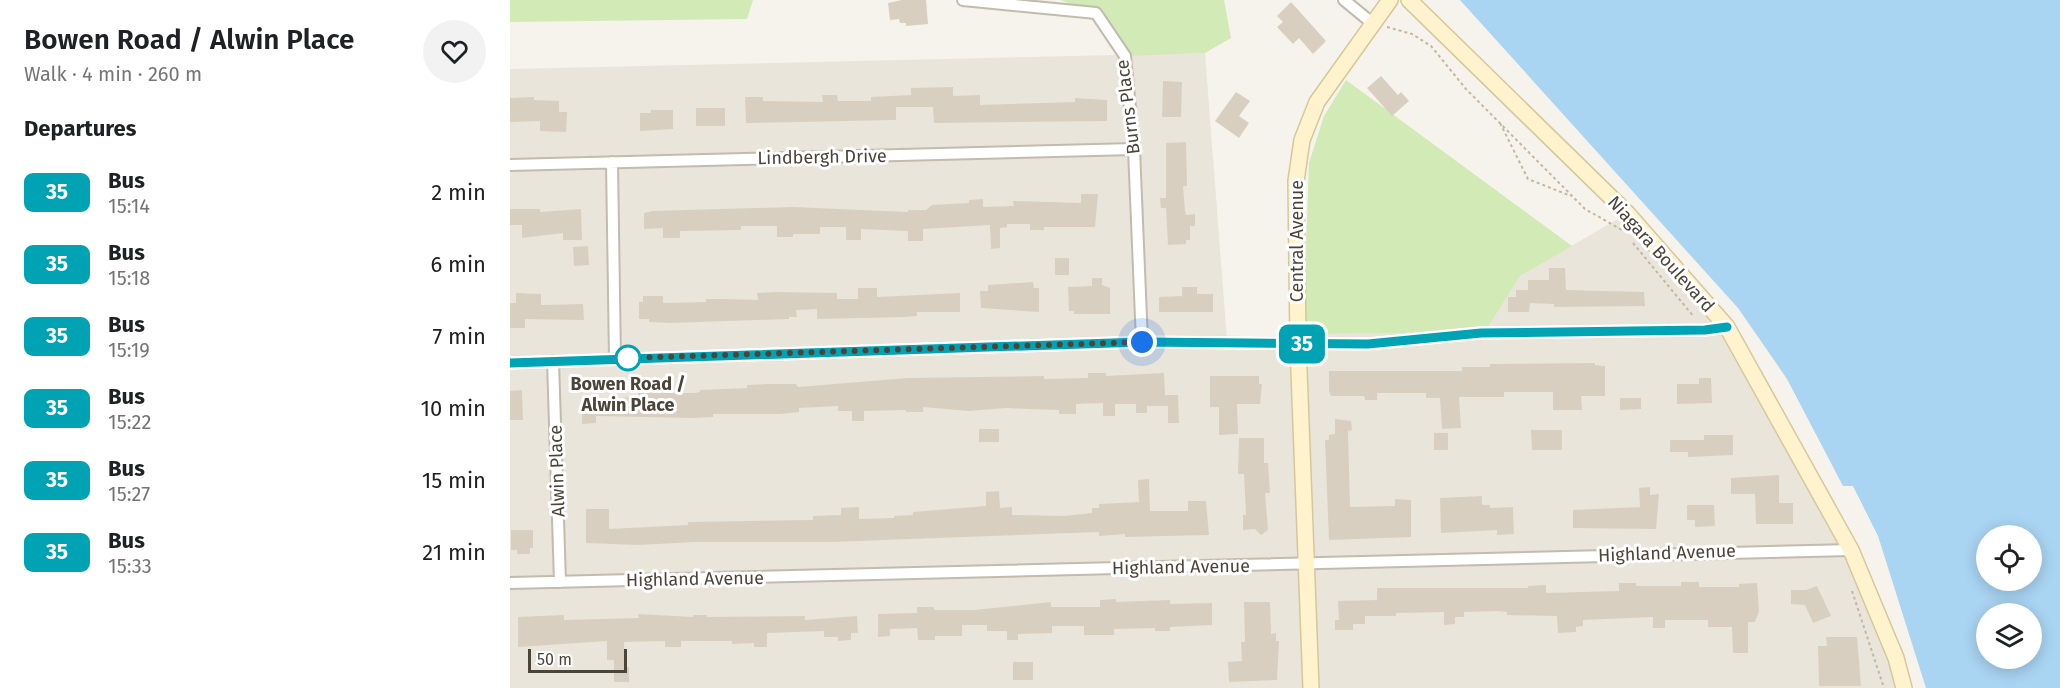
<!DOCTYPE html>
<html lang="en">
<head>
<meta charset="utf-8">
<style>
	body { margin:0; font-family:"Fira Sans",sans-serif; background:#f2f2f2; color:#202124; height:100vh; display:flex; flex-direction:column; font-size:22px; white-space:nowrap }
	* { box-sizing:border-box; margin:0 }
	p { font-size:20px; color:#757577 }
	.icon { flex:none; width:33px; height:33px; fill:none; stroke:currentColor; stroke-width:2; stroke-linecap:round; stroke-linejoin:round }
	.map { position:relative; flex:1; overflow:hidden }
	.sheet { display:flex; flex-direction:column; background:#fff; width:510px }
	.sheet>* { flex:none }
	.badge { padding:0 12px; border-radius:9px; font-size:21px; line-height:39px }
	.fabs { position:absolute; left:1466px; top:525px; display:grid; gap:12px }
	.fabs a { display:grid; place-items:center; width:66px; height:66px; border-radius:50%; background:#fff; box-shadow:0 3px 15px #0003; font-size:30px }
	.scale { position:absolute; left:18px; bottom:15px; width:99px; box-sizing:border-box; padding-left:6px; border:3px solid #4b4439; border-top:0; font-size:16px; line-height:21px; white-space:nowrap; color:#4b4439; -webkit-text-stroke:4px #fff; paint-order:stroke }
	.you { position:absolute; width:30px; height:30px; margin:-15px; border:4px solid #fff; border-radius:50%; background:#1a73e8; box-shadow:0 0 0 9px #1a73e833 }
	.map>.badge { position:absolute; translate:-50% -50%; box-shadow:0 0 0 3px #fff }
	h2 { padding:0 24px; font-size:22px; line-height:54px }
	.round { display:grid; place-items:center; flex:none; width:63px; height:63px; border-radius:32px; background:#f2f2f2 }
	.headline { display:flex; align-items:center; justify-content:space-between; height:102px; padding:0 24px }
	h1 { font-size:28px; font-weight:600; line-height:45px }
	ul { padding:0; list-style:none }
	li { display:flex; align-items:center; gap:18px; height:72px; padding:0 24px }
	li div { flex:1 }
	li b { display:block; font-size:22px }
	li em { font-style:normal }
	li .badge { min-width:66px; font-weight:700; text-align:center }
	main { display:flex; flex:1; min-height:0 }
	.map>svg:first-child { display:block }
</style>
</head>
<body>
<main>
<section class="sheet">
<div class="headline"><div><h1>Bowen Road / Alwin Place</h1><p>Walk · 4 min · 260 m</p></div><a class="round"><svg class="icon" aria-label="heart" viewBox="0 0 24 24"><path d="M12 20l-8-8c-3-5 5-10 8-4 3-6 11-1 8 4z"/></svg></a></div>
<h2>Departures</h2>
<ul>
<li><span class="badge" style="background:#00a3b4;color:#fff">35</span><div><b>Bus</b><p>15:14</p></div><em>2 min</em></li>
<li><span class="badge" style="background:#00a3b4;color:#fff">35</span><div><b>Bus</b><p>15:18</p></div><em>6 min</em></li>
<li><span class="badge" style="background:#00a3b4;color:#fff">35</span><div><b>Bus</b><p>15:19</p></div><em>7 min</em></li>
<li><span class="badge" style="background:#00a3b4;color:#fff">35</span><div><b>Bus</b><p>15:22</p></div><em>10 min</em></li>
<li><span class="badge" style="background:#00a3b4;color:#fff">35</span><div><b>Bus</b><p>15:27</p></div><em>15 min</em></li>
<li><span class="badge" style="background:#00a3b4;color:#fff">35</span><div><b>Bus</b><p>15:33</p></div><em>21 min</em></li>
</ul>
</section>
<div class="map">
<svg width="1550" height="688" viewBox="0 0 1550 688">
	<rect width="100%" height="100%" fill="#f6f3ec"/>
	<path fill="#eae5da" d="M 695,53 L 717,340 L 793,334 L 973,333 L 1010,276 L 1116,214 L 1218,328 L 1341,547 L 1390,688 L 0,688 L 0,69 Z"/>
	<path fill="#d2eab5" d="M 0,0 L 243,0 L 237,19 L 0,22 Z
		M 550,0 L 714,0 L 721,38 L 695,53 L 614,56 L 586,13 Z
		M 836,80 L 1062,246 L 1010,276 L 974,333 L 793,334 L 799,163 L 814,116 Z"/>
	<path fill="#a9d4f2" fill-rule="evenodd" d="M 950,0 L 1550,0 L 1550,688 L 1416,688 L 1368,536 L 1343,486 L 1333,486 L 1277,379 L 1228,308 ZM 1476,536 L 1521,536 L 1521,580 L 1476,580 ZM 1476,614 L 1521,614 L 1521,658 L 1476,658 Z"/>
	<path fill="#d8cfc1" d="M 392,0 L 416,0 L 418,24 L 396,26 L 396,23 L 390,23 L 389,19 L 380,20 L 378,3 Z
		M 781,2 L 816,41 L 803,54 L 789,38 L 783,44 L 767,27 L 773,22 L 767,16 Z
		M 871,76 L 888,95 L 891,92 L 899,101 L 882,116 L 857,88 Z
		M 653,81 L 672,82 L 671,117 L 652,117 Z
		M 443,87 L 443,96 L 470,95 L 470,105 L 565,102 L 565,98 L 597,100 L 597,121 L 424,123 L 423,107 L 386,107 L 386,120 L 236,123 L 235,97 L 253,97 L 253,101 L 313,102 L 312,95 L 327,95 L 328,101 L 361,101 L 361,97 L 401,95 L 401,88 Z
		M 726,92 L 740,101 L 729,116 L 739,123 L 729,138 L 705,121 Z
		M 24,97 L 24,100 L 49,101 L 49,112 L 57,112 L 56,132 L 30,131 L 30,121 L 0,122 L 0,98 Z
		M 186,108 L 215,108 L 215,126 L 186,126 Z
		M 141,110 L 163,110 L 163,129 L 130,131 L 130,113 L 141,113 Z
		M 676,142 L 677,186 L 673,186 L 675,211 L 676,215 L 685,214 L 685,226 L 680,226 L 680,240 L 676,240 L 676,244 L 658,245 L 656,208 L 651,208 L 650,198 L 656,198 L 656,143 Z
		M 571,194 L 588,194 L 585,227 L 534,227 L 534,230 L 520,230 L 520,224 L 497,224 L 497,227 L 490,228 L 490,248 L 481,249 L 480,225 L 413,229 L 413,241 L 398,241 L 398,231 L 351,229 L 351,240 L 336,240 L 336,227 L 310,227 L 310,234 L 283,234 L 283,237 L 267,237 L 267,226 L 231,226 L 231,230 L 170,231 L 170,238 L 153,238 L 153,228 L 134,229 L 134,213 L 142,211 L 283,207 L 398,212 L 398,210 L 416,210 L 422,205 L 459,203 L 459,200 L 473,199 L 473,207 L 504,206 L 503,201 L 571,203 Z
		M 0,209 L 30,209 L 30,212 L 71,209 L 72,240 L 53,240 L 53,233 L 12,238 L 12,225 L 0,225 Z
		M 78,246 L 79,265 L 64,266 L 63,247 Z
		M 545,258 L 559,258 L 559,275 L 545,275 Z
		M 1039,268 L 1055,268 L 1056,290 L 1134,292 L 1135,306 L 1044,307 L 1044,304 L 1020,303 L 1019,312 L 998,312 L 998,297 L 1006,297 L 1006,290 L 1018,290 L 1018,280 L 1039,280 Z
		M 582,278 L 592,278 L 592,285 L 600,288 L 600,314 L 564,314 L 564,311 L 559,311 L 558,287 L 582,286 Z
		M 523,282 L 524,288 L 529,288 L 529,312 L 471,308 L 470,291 L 478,291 L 478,285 Z
		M 672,287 L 687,287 L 687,294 L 703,294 L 703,312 L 649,312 L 649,297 L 672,296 Z
		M 348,288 L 367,288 L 367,297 L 450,293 L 450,312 L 407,312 L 407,316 L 394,317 L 307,319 L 307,309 L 286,310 L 287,317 L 279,317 L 279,319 L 160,323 L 139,322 L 139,319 L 129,319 L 129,302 L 133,302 L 133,296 L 153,296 L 153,303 L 196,302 L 196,299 L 212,299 L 248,300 L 247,293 L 266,292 L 327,293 L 327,299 L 348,299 Z
		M 6,293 L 31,294 L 31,305 L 73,304 L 74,320 L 15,319 L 15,328 L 0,328 L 0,303 L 6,303 Z
		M 1085,363 L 1085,365 L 1095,366 L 1095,396 L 1071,396 L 1072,410 L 1043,410 L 1043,392 L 994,392 L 994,397 L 949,397 L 951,428 L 932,429 L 930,398 L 916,398 L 916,393 L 867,393 L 867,400 L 855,400 L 854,396 L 821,396 L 819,391 L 819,371 L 952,371 L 952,367 L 980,367 L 980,364 Z
		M 578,373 L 596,373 L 596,376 L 654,373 L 655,395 L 668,395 L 669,423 L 658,423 L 658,406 L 637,406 L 637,413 L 626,413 L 626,404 L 605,404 L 605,416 L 593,416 L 593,403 L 566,404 L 566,414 L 549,414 L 549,410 L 496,408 L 459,411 L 413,407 L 413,412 L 396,412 L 396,410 L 354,411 L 354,421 L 342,421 L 342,411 L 328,411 L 328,406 L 289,408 L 289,412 L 270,414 L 203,414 L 203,417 L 183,418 L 86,416 L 86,423 L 72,424 L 72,399 L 128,397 L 128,393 L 185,393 L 190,392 L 190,390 L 237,388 L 237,385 L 257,384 L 286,384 L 288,387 L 397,378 L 534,376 L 534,379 L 578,378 Z
		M 700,376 L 749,376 L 749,384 L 752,384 L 750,404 L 727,404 L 728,434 L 709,435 L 709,407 L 700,407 Z
		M 1189,378 L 1201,378 L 1202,403 L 1167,404 L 1167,384 L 1189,384 Z
		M 12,390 L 13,420 L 0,420 L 0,391 Z
		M 1110,398 L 1131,398 L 1131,409 L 1110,410 Z
		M 825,419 L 841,421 L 842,430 L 838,431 L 840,507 L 885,506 L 885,499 L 901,500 L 901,537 L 819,540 L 815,440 L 819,440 L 819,435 L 825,434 Z
		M 469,429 L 489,429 L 489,442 L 469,442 Z
		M 1021,430 L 1052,430 L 1052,450 L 1022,450 Z
		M 924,433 L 938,433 L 938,450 L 924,450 Z
		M 1194,435 L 1223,435 L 1223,455 L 1178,457 L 1178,452 L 1160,452 L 1160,440 L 1194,440 Z
		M 729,438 L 754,438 L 754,463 L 758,463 L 760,493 L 755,493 L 758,530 L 751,535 L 745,529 L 733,530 L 733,515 L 736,515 L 734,474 L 728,474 Z
		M 1269,475 L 1269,503 L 1283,503 L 1283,524 L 1246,524 L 1245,494 L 1221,494 L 1221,478 Z
		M 639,479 L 640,511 L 678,511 L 678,501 L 696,501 L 699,535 L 615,537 L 615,534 L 589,536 L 589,532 L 321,542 L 185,542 L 128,545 L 76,543 L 76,509 L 99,509 L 99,529 L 178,525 L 178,522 L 303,520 L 303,516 L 331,515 L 331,508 L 349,507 L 349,519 L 384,518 L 384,516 L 403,515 L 403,512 L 476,506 L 476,492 L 489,491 L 490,508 L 502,507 L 502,515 L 554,516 L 582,513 L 582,508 L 589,508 L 589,504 L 629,502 L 628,480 Z
		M 1140,487 L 1140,495 L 1149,494 L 1146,529 L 1063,528 L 1063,510 L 1130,507 L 1129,488 Z
		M 972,496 L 972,505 L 980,505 L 980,508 L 1003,507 L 1004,534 L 987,535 L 987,530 L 931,533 L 930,498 Z
		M 1177,505 L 1204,505 L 1205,526 L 1185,527 L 1185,520 L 1177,520 Z
		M 1,530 L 23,530 L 23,548 L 20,548 L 20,554 L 7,554 L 7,550 L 1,550 Z
		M 1171,582 L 1189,582 L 1189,587 L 1229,587 L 1229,584 L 1247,583 L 1249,611 L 1245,622 L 1238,622 L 1238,653 L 1223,653 L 1222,627 L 1198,627 L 1198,620 L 1155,620 L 1155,628 L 1143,628 L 1143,617 L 1073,620 L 1073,626 L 1066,627 L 1066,632 L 1048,633 L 1047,616 L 997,615 L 997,612 L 988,611 L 954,612 L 954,617 L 945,617 L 945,624 L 934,625 L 934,612 L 886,613 L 886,616 L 855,616 L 855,624 L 843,624 L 843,630 L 825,630 L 825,620 L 829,620 L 828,601 L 867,600 L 867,588 L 1018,588 L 1018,586 L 1036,585 L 1036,593 L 1109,591 L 1109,583 L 1126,583 L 1126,586 L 1171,586 Z
		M 1307,586 L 1321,616 L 1303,623 L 1295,605 L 1281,604 L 1281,590 L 1296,590 Z
		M 606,599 L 606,602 L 660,600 L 660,604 L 702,603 L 702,625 L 660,627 L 660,631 L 645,631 L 645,628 L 604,629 L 604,635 L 574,635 L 574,626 L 542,626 L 542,633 L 508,634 L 508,640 L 497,640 L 497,631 L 477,631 L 477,625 L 452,625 L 452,636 L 425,636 L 425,640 L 408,640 L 407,628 L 380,629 L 380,636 L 368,637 L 368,614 L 407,613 L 407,607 L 424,607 L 424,610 L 464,610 L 541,602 L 541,607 L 590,607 L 590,600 Z
		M 734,602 L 760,602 L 761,634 L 766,633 L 766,641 L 769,641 L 767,680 L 719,682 L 718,662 L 732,661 L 731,642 L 735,642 Z
		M 128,614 L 183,617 L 183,615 L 197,615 L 197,617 L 295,616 L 295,620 L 347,616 L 348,633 L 341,633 L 341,640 L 328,641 L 328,637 L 314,637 L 314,631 L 257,633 L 257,647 L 244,647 L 244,643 L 222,644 L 222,641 L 171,641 L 171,647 L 155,647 L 155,641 L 114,642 L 115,667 L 119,667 L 119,682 L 104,682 L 104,660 L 97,660 L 97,641 L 8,647 L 8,617 L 54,615 L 54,620 L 129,618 Z
		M 1316,637 L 1347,637 L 1351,686 L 1309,686 L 1308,646 L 1317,646 Z
		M 503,662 L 523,662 L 523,680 L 503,680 Z"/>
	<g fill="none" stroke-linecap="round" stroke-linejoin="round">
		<g stroke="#c2bbae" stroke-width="14">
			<path id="minor" d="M 453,0 L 586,13 L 615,56 L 624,149 L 632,342
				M 834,0 L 862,23
				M 102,162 L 105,359
				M 0,165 L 624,149
				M 43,361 L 50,582
				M 0,363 L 632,342 L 858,344 L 971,333 L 1195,330 L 1217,327
				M 0,583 L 1341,550"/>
		</g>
		<g stroke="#d6c79b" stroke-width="18">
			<path id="secondary" d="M 899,0 L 1117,213 L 1217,327 L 1341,550 L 1386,658 L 1394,688
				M 801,688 L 788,344 L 786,181 L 792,140 L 807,102 L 880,0"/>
		</g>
		<path stroke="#c4b79f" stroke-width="2" stroke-dasharray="3 3" stroke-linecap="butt" d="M 877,27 L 902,34 L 921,46 L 956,89 L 1075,209 L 1112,230
			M 990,123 L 1018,179 L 1061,196
			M 1123,243 L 1184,317
			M 1342,591 L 1374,688"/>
		<use href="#minor" stroke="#fff" stroke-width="10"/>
		<use href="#secondary" stroke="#fff3cd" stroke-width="15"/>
	</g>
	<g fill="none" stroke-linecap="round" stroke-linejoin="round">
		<g stroke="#fff" stroke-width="14">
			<path id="line" d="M 0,363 L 632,342 L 858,344 L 971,333 L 1195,330 L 1217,327"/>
		</g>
		<use href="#line" stroke="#00a3b4" stroke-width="9"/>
		<path stroke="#4b4439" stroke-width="6" stroke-dasharray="0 10.8" d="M 118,358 L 632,342"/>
	</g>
	<circle fill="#fff" stroke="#00a3b4" stroke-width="3" cx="118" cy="358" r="12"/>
	<g text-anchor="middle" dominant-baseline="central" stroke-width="6" stroke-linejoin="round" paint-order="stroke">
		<g font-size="18" fill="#4b4439" stroke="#fff">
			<text transform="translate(618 107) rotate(-97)">Burns Place</text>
			<text transform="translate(312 157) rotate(-1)">Lindbergh Drive</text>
			<text transform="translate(787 241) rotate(-90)">Central Avenue</text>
			<text transform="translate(1151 254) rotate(48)">Niagara Boulevard</text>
			<text transform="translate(47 471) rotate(-92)">Alwin Place</text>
			<text transform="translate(1157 553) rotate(-2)">Highland Avenue</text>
			<text transform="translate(671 567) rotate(-1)">Highland Avenue</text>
			<text transform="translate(185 579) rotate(-1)">Highland Avenue</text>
		</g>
		<g font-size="18" font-weight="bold" fill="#4b4439" stroke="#fff">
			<text x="118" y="384">Bowen Road /<tspan x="118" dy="21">Alwin Place</tspan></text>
		</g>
	</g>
</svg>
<div class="fabs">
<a><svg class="icon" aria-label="locate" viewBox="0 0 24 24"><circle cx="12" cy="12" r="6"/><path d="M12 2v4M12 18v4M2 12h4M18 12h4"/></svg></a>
<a><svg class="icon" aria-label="layers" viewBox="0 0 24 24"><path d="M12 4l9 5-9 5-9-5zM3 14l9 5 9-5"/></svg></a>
</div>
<div class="scale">50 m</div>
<div class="you" style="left:632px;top:342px"></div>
<b class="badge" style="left:792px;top:344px;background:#00a3b4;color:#fff">35</b>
</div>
</main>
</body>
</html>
